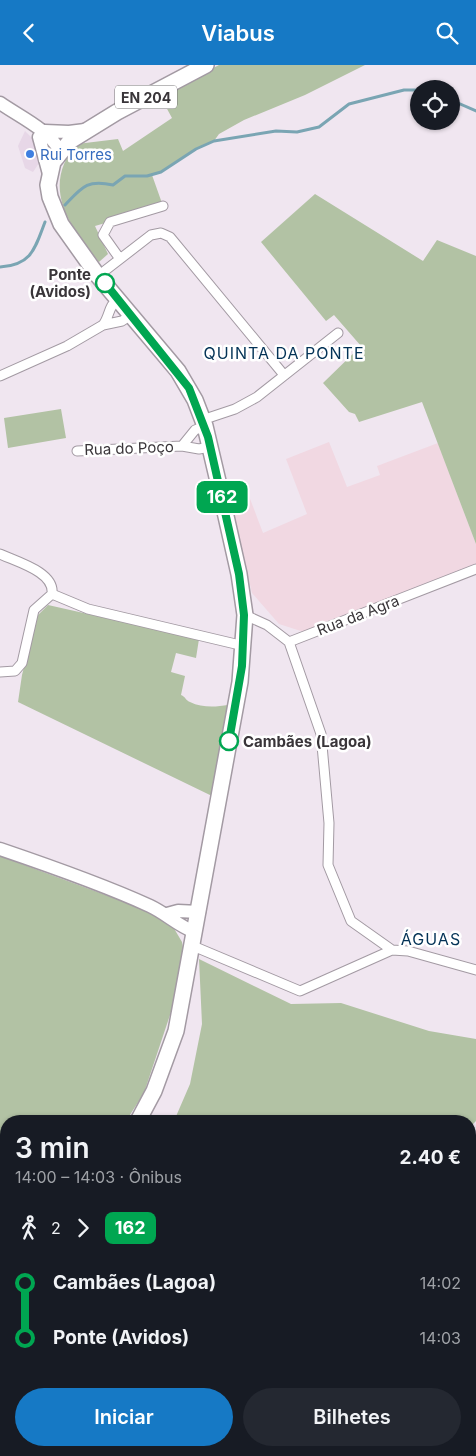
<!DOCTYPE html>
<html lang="pt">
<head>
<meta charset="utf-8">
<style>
	body { margin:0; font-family:Inter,sans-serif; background:#242831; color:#f1f3f6; height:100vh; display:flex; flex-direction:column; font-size:19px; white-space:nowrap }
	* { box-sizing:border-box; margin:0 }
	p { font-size:16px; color:#9ea1a6 }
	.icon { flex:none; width:28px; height:28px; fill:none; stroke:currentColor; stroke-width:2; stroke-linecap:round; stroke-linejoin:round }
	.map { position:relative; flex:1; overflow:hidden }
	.panel { position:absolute; left:0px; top:1050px; width:476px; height:341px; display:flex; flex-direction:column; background:#171b24; border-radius:20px 20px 0 0; box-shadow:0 1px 4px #0004 }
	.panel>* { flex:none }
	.badge { padding:0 10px; border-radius:8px; font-size:18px; line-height:32px }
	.buttons { position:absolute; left:410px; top:15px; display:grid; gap:10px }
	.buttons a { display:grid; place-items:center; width:50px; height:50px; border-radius:50%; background:#171b24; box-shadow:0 1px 4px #0004; font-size:25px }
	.map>.badge { position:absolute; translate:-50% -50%; box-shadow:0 0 0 2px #fff }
	.legs { display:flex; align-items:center; gap:8px; height:55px; padding:0 15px; font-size:16px }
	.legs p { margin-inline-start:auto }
	.headline { display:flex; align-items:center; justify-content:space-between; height:85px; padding:0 15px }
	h1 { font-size:28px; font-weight:600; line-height:38px }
	.primary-button { display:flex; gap:10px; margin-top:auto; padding:10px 15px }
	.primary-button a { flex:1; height:58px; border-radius:30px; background:#1679c5; color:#fff; font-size:20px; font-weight:600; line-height:58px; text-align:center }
	.primary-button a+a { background:#242831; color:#f1f3f6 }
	ul { padding:0 15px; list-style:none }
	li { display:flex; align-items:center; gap:18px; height:55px; font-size:19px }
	li i { display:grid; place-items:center; width:8px; height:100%; margin:0 6px; background:currentColor }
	li i::after { content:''; width:12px; height:12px; margin:-6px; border:4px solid; border-radius:50%; background:#171b24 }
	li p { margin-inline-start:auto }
	li:first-child i { background:linear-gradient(#0000 50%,currentColor 0) }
	li:last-child i { background:linear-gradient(currentColor 50%,#0000 0) }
	header { display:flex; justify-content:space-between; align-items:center; height:65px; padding:0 15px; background:#1679c5; color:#fff; font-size:22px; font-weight:600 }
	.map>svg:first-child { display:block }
</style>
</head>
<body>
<header><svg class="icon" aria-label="back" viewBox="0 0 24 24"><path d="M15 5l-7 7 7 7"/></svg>Viabus<svg class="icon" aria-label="search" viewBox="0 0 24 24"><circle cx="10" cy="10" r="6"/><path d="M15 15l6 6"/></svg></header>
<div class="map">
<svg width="476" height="1391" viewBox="0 0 476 1391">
	<rect width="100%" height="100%" fill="#f0e6f0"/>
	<path fill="#e7d7e7" d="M 25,66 L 32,73 L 38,91 L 39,98 L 33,107 L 25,103 L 18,81 Z
		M 0,1093 L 6,1098 L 6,1258 L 0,1266 Z"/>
	<path fill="#f1d8e2" d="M 329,377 L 347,422 L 380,410 L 377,401 L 438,378 L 476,479 L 476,504 L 310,569 L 279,559 L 252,528 L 230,436 L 249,431 L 263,468 L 307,449 L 286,394 Z"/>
	<path fill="#b2c2a4" d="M 219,0 L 365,0 L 305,30 L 244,55 L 219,69 L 214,76 L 196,84 L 161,107 L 152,110 L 163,141 L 95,161 L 108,189 L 99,197 C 76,169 49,136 64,99 C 67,92 73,85 77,79 L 118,74 L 123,86 L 172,53 L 160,31 Z
		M 315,129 L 423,196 L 437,175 L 476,191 L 476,479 L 422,337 L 359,357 L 355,349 L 349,347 L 323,318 L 361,281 L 334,250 L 326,256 L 261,177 Z
		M 61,344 L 66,373 L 8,383 L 4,353 Z
		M 48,540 L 199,574 L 196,593 L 176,588 L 171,607 L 185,611 L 181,630 C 186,632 185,635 190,637 C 202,643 216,642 228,640 L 212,731 L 18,637 L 22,610 L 37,551 Z
		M 0,791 L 149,846 L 172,860 L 182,877 L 184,888 L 173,941 L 144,1028 L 126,1056 L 6,1056 L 6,1098 L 0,1093 Z
		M 199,894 L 291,939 L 341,938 L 429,966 L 476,974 L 476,1056 L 470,1062 L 470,1056 L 174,1056 L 190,1019 L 202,959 Z
		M 6,1219 L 6,1258 L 0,1266 L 0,1230 Z"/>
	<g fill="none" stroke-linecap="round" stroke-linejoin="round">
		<path stroke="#7aa5b3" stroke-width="3" d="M 451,35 L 476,46
			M 65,140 C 82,122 87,114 113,120 L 125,111 L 147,111 L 161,107 L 196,84 L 214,76 L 276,66 L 297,67 L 319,62 L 349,39 L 404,25 L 419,25
			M 0,202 C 32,200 35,183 45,157"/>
		<g stroke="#a39aa3" stroke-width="11">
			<path id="street" d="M 120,194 L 103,170 L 110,157 L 163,141
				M 98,211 L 151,170 L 161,168 L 170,172 L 284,310
				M 103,260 C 110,251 108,241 118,234
				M 0,311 L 67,281 L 103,260 L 122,256 L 131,250
				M 202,355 L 235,344 L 257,332 L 338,268
				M 182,381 L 195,365 L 205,361
				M 77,386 L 182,381 L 199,384 L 210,382
				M 0,489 C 17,497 55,507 52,529
				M 52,529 L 88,544 L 244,581
				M 245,550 L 267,560 L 289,577 L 476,504
				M 289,577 L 321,669 L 329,758 L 328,800 L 351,856 L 392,885
				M 0,607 L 15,606 L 22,598 L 34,545 L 52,529
				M 193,881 L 300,926 L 392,885 L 408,886 L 476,905"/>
		</g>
		<g stroke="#a39aa3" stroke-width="15">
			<path id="secondary" d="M 0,38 C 20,52 49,65 60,86
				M 45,66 L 69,67 L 85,65
				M 39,72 L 49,109
				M 0,784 C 50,801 102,819 150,841 C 167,849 178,861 195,867
				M 167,849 L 178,846 L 199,847"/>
		</g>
		<g stroke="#a39aa3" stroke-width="18">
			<path id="primary" d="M 138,1056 L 154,1026 L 176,966 L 240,617 L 245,550 L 239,509 L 221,429 L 205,361 L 195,335 L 178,306 L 98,211 L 61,159 L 50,132 L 48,120 L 53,97 L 70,76 L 117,47 L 206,0
				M 0,1278 L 6,1273
				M 4,1316 L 6,1298
				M 0,1347 L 6,1331"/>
		</g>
		<use href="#street" stroke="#fff" stroke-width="9"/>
		<use href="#secondary" stroke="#fff" stroke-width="12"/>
		<use href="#primary" stroke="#fff" stroke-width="15"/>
	</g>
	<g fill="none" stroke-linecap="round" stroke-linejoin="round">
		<g stroke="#fff" stroke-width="11">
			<path id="line-1" d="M 105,218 L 189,323 L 208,372 L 239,509 L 244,550 L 242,601 L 229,676"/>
		</g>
		<use href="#line-1" stroke="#00a651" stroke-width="8"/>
	</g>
	<circle fill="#3f7fe0" stroke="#fff" stroke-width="2" cx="30" cy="89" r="5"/>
	<g fill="#fff" stroke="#00a651" stroke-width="2.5">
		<circle cx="105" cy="218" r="9"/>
		<circle cx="229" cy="676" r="9"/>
	</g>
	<g text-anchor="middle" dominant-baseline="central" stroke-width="5" stroke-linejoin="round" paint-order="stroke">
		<rect fill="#fff" stroke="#747274" stroke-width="1" x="115" y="20.5" width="62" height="23" rx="4"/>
		<g font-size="14" font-weight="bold" fill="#393539">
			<text x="146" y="32">EN 204</text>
		</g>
		<g font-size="15" fill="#366cbe" stroke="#fff" text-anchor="start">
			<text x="40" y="89">Rui Torres</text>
		</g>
		<g font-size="15" font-weight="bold" fill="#393539" stroke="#fff" text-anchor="end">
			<text x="91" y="209">Ponte<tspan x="91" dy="17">(Avidos)</tspan></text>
			<text x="243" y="676" text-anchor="start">Cambães (Lagoa)</text>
		</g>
		<g font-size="15" fill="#393539" stroke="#fff">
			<text transform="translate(129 383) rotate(-2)">Rua do Poço</text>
			<text transform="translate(358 550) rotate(-21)">Rua da Agra</text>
		</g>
		<g font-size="16" letter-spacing="1" fill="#033256" stroke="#fff">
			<text x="284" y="288">QUINTA DA PONTE</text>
			<text x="431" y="874">ÁGUAS</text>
		</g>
	</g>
</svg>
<div class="buttons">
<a><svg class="icon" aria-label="locate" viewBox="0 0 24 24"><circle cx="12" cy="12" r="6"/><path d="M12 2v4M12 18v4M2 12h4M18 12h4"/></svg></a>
</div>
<b class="badge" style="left:222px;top:432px;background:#00a651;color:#fff">162</b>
<section class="panel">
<div class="headline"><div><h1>3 min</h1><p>14:00 – 14:03 · Ônibus</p></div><b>2.40 €</b></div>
<div class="legs"><svg class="icon" aria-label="walk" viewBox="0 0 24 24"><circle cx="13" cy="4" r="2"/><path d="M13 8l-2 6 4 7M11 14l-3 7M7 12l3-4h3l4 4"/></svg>2<svg class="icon" aria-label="forward" viewBox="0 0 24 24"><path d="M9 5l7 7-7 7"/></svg><b class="badge" style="background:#00a651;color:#fff">162</b></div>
<ul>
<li><i style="color:#00a651"></i><b>Cambães (Lagoa)</b><p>14:02</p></li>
<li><i style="color:#00a651"></i><b>Ponte (Avidos)</b><p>14:03</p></li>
</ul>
<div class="primary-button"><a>Iniciar</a><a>Bilhetes</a></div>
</section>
</div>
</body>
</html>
